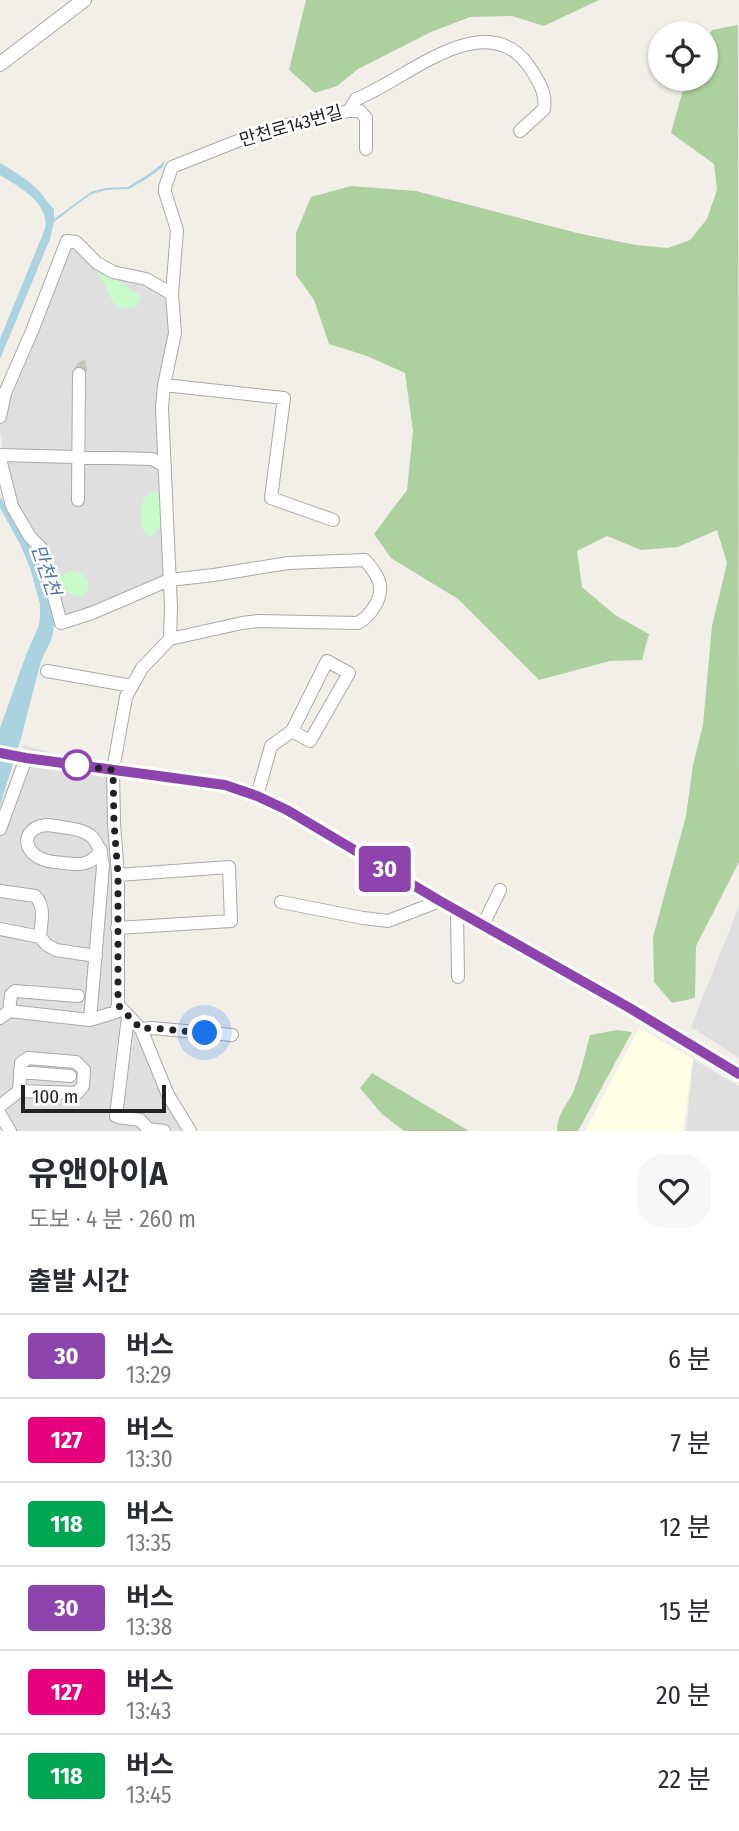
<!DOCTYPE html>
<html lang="ko">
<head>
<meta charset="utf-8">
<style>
	body { margin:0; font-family:"Fira Sans Condensed","Noto Sans KR",sans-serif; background:#f7f7f7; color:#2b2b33; height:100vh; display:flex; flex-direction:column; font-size:26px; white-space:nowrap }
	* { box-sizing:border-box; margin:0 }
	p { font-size:23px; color:#7c7c81 }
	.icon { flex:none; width:38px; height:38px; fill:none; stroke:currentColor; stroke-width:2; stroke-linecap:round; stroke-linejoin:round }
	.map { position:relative; height:1131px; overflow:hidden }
	.drawer { display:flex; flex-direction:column; background:#fff; flex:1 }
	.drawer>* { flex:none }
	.badge { padding:0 14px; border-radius:5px; font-size:24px; line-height:46px }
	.fabs { position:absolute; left:648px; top:21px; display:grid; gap:14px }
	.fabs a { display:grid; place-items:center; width:70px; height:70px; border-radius:50%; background:#fff; box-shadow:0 2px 5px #0004; font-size:35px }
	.scale { position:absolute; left:21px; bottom:18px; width:145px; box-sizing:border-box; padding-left:7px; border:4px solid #222; border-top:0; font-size:19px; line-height:24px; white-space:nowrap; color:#222; -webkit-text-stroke:5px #fff; paint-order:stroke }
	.you { position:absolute; width:35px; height:35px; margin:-18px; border:5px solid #fff; border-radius:50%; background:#1a73e8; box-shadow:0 0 0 10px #1a73e833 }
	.map>.badge { position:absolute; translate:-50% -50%; box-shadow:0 0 0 4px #fff }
	h2 { padding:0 28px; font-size:26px; line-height:63px }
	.round { display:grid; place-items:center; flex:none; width:74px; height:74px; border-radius:28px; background:#f7f7f7 }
	.head { display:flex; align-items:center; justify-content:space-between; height:119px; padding:0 28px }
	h1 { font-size:33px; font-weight:700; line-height:52px }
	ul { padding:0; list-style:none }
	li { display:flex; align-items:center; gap:21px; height:84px; padding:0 28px; border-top:2px solid #e1e1e2 }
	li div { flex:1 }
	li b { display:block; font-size:26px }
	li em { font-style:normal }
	li .badge { min-width:77px; font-weight:700; text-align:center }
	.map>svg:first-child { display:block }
</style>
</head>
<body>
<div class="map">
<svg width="739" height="1131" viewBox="0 0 739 1131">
	<rect width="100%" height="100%" fill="#f2efe9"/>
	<path fill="#e0dfdf" d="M 65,243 L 172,294 L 164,385 L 169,580 L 61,623 L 41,548 L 12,506 L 0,432 L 0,417 Z
		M 24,745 L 113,770 L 118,1005 L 141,1029 L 190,1131 L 2,1131 L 0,1127 L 0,805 Z
		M 739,906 L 739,1058 L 691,1027 Z
		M 693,1059 L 739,1086 L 739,1131 L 686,1131 Z"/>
	<path fill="#ffffe5" d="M 639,1028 L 693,1059 L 683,1131 L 585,1131 Z"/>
	<path fill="#add19e" d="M 306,0 L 599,0 L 544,26 L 512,16 L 470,17 L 431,32 L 358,69 L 337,86 L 315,93 L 289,70 Z
		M 738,25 L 739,862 L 696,946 L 695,998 L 672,1003 L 654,982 L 653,937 L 686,816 L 693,765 L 703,725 L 712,626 L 727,563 L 717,530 L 678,547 L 641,550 L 607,536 L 577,551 L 582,587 L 615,615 L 649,634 L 642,660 L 610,661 L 539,680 L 458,599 L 391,558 L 374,534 L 407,490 L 413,431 L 405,373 L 367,356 L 329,344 L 314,300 L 296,275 L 296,233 L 311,197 L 351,186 L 416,191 L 577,233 L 636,245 L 668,248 L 690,240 L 707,219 L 717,190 L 714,164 L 671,133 L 686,79 L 705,79 L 705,40 L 712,30 Z
		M 617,1030 L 632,1032 L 578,1131 L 557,1131 C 558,1110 567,1107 574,1090 C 581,1072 585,1054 590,1035 Z
		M 372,1073 L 469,1131 L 404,1131 L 382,1114 L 360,1088 Z"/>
	<path fill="#c8facc" d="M 99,268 L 142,297 C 140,303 138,307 131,308 C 110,312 110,291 102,280 C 100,276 97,274 95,271 Z
		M 154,492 L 158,493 L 161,496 L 162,525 C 142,556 137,514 144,499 C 147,494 149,494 154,492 Z
		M 73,571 L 80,573 L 88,579 L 88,591 L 81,596 L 69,594 L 60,585 C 58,577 65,572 73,571 Z"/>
	<path fill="#aad3df" d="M 165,161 L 163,167 L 146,179 L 129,189 L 106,190 L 92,194 L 84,199 L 54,222 L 50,239 L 0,359 L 0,339 L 45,229 C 50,203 19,187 0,175 L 0,163 C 13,171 28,179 39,191 C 44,196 48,204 54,209 L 54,219 L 91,192 L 105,188 L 128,187 L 149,174 Z
		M 0,497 L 24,536 L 36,561 L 55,619 L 52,638 L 41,661 L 20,742 L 0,805 L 0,728 L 26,655 L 39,625 L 40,616 L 40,604 L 30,568 L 20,544 L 0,508 Z"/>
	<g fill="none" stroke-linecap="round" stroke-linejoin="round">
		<path stroke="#c8c6c1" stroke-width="12" stroke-dasharray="12 6" stroke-linecap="butt" d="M 79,374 L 82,367 L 90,365"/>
		<g stroke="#a9a9a9" stroke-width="14">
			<path id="minor" d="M 349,111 L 356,99 C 403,82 484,4 528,65 C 537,78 547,93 544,109 L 520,131
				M 164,385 L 284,398 L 271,498 L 333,520
				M 0,417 L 5,393 L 32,331 L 67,241 L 76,242 L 97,263 L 113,272 L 146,279 L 172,294
				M 0,455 L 152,459 L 165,466
				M 0,459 L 12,506 L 30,537 L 41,548 L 61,623 L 92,613 L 169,580 L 214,575 L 288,563 L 365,560 C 371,567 378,575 380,585 C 382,600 370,616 358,623 L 258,621 L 242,623 L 170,639
				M 78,500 L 79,374
				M 47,671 L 132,686
				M 0,753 L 26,758 L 225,785 L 257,796 L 287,810 L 440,901 L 628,1007 L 739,1074
				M 257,796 L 271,746 L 292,731 L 310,741 L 349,673 L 327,661 L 292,731
				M 0,829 L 26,758
				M 0,891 L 35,896 C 46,906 41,923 40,937
				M 281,902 L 363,918 L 388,921 L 440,901
				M 457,911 L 458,977
				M 483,925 L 500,890
				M 117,928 L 231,921 L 229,867 L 118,875
				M 0,929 L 40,937 L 47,945 L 56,950 L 96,956
				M 9,1011 L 90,1020 L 116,1012 L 118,1005
				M 128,1017 L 116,1116 L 118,1117 L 140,1120 L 148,1129 L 164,1131
				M 0,1018 L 9,1011 L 11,995 L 15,991 L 78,996
				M 90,1020 L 103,866 C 98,827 82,831 49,825 C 24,825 19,849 42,859 C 48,862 56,862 63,863 C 80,865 91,866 101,850
				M 141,1029 L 151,1028 L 232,1035
				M 20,1072 L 70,1076
				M 0,1106 L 19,1091 L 77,1093 L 83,1086 L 84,1070 L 76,1062 L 28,1058 L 21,1063 L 19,1091
				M 0,1114 L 10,1131
				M 190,1131 L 168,1095 L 141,1029 L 118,1005 L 118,875 L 114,823 L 113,770 L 126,697 L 142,668 L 170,639 L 171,607 L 162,408 L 164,385 L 175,333 L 172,294 L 177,230 L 165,192 L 165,187 L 172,167 L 240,140 L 282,126 L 349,111 L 360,111 L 366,118 L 366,149"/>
		</g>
		<g stroke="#a9a9a9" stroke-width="16">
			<path id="tertiary" d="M 0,64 L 84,0"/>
		</g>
		<use href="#minor" stroke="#fff" stroke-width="12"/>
		<use href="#tertiary" stroke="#fff" stroke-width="14"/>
	</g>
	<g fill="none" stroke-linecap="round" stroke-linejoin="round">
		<g stroke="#fff" stroke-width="16">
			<path id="line" d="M 0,753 L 26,758 L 225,785 L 257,796 L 287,810 L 440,901 L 628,1007 L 739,1074"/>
		</g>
		<use href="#line" stroke="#8e44ad" stroke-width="10"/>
		<path stroke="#222" stroke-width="7" stroke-dasharray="0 12.6" d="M 77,765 L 69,764 L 113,770 L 114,823 L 118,875 L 118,1005 L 141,1029 L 151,1028 L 205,1033"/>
	</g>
	<circle fill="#fff" stroke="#8e44ad" stroke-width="3.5" cx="77" cy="765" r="14"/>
	<g text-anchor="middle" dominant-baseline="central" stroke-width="5" stroke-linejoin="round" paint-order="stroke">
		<g font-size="18" fill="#222" stroke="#fff">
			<text transform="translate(291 126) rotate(-16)">만천로143번길</text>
		</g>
		<g font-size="19" font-style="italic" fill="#4a7aab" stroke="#fff">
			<text transform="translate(46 570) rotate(71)">만천천</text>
		</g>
	</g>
</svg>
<div class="fabs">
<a><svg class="icon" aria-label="locate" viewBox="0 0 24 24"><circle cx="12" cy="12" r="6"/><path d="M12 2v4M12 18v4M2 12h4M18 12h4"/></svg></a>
</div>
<div class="scale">100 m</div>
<div class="you" style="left:205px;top:1033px"></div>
<b class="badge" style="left:385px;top:869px;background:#8e44ad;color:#fff">30</b>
</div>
<section class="drawer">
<div class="head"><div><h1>유앤아이A</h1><p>도보 · 4 분 · 260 m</p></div><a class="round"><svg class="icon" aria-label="heart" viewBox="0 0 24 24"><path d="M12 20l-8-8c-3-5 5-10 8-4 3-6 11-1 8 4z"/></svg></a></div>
<h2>출발 시간</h2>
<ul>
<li><span class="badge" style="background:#8e44ad;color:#fff">30</span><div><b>버스</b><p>13:29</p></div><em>6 분</em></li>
<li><span class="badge" style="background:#e6007e;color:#fff">127</span><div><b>버스</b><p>13:30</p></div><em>7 분</em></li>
<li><span class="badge" style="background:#00a651;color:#fff">118</span><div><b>버스</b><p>13:35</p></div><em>12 분</em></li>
<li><span class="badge" style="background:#8e44ad;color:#fff">30</span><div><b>버스</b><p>13:38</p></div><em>15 분</em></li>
<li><span class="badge" style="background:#e6007e;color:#fff">127</span><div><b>버스</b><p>13:43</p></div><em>20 분</em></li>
<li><span class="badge" style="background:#00a651;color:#fff">118</span><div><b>버스</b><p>13:45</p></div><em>22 분</em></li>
</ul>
</section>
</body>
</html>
